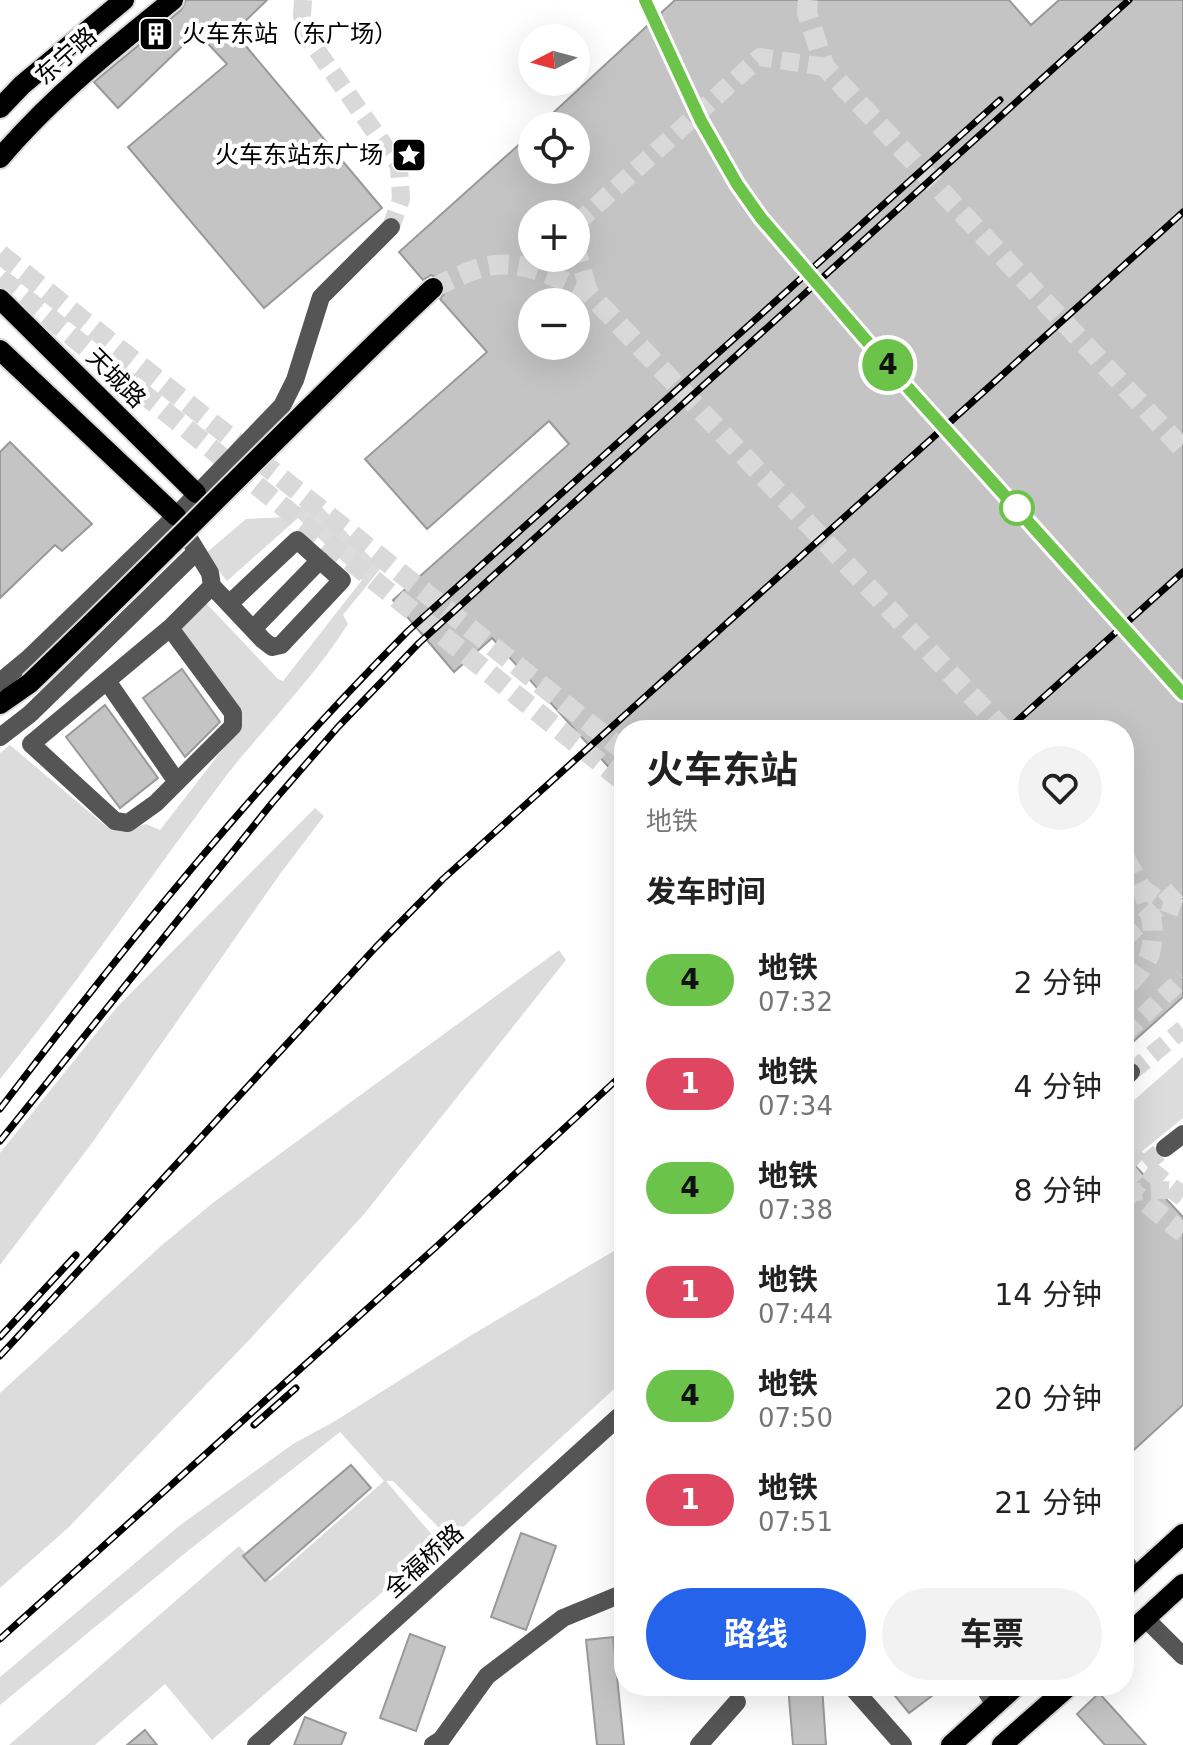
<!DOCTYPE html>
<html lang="zh">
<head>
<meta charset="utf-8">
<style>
	body { margin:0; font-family:"DejaVu Sans","Noto Sans SC",sans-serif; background:#f2f2f2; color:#222; height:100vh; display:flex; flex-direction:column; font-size:30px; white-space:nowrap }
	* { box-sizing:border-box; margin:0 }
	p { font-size:26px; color:#767676 }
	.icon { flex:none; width:44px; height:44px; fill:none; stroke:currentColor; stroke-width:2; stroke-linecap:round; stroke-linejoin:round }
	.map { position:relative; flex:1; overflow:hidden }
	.details { position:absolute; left:614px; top:720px; width:520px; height:976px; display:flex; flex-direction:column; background:#fff; border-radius:32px; box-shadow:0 8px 32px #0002 }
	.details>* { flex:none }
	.badge { padding:0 16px; border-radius:26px; font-size:28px; line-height:52px }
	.needle { width:52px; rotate:264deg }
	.buttons { position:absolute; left:518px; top:24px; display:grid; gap:16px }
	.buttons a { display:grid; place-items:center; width:72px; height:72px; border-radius:50%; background:#fff; box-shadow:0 8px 32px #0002; font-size:40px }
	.map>.badge { position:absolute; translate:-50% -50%; box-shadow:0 0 0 4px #fff }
	h2 { padding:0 32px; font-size:30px; line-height:72px }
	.round { display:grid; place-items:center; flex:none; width:84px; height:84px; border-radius:42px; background:#f2f2f2 }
	.overview { display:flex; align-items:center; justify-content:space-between; height:136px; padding:0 32px }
	h1 { font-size:38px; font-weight:700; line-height:60px }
	.primary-button { display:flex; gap:16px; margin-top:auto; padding:16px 32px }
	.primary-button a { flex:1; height:92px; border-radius:48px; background:#2563eb; color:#fff; font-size:32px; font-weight:700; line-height:92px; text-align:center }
	.primary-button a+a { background:#f2f2f2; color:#222 }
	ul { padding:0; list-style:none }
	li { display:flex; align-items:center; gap:24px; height:104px; padding:0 32px }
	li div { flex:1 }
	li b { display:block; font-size:30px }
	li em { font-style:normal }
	li .badge { min-width:88px; font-weight:700; text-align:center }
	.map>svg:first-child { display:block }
</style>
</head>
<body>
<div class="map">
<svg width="1183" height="1745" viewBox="0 0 1183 1745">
	<rect width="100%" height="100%" fill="#fff"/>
	<path fill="#dcdcdc" d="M 312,497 L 381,568 L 343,615 L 348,624 C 313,679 266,725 226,776 C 150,877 79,981 0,1079 L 0,753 L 10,745 L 107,827 L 125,830 L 146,824 L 160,830 L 240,727 L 179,629 L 206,603 L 278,679 L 283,681 L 362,580 L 298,518 L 227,581 L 205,554 L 246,519 L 288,517 Z
		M 315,808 L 324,816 L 280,874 L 92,1143 L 0,1265 L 0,1153 L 118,1006 Z
		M 559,950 L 566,960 L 365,1213 L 251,1338 L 69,1527 L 0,1588 L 0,1393 L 162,1245 L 214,1202 Z
		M 1183,1057 L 1183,1118 L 1140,1153 L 1124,1138 L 1124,1109 Z
		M 624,1245 L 624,1380 L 450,1539 L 393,1481 L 386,1481 L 439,1543 L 212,1740 L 165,1684 L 95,1745 L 9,1745 L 239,1546 L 270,1581 L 384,1481 L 340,1432 L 189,1550 L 0,1705 L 0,1677 L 179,1526 L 293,1444 L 335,1421 L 470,1336 Z"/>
	<path fill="#c4c4c4" stroke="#999" stroke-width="2" fill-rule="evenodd" d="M 186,0 L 267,0 L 234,32 L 382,208 L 264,308 L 128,147 L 227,64 L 197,32 L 118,108 L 94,82 L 181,10 Z
		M 675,0 L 1009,0 L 1031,25 L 1059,0 L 1183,0 L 1183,997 L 1124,1050 L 1124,730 L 624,730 L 624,784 L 492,638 L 454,672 L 393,600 L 569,444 L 549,421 L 427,529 L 365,459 L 487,352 L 440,299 L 446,291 L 443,280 L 431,275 L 423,280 L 399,252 L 532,133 L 532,170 L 576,170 L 576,126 L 539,126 ZM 532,214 L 576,214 L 576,258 L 532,258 ZM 532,302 L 576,302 L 576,346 L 532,346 Z
		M 10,442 L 92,524 L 62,551 L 55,545 L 0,598 L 0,452 Z
		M 182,669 L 220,722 L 185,757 L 143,698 Z
		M 105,705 L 158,778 L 120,808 L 66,737 Z
		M 1124,1154 L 1183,1217 L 1183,1405 L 1124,1459 Z
		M 351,1465 L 371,1488 L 265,1581 L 243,1556 Z
		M 521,1533 L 556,1546 L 526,1630 L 491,1617 Z
		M 410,1634 L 445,1647 L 416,1731 L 380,1718 Z
		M 613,1637 L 624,1745 L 597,1745 L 586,1640 Z
		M 788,1686 L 822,1686 L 826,1745 L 793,1745 Z
		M 887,1686 L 945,1686 L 909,1713 Z
		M 1099,1693 L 1146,1745 L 1105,1745 L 1077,1714 Z
		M 305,1717 L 346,1733 L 341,1745 L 294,1745 Z
		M 145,1730 L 157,1745 L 127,1745 Z"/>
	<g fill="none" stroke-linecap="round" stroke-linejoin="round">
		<path stroke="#d9d9d9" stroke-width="18" stroke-dasharray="18 9" stroke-linecap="butt" d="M 303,0 L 302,16 L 311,42 L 399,166 L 401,199 L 391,227
			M 576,224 L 760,57 L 825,67
			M 576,245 L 589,293
			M 1141,887 L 1161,901 L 1183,909
			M 1124,939 L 1183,885
			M 1124,1034 L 1183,978
			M 1131,1072 L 1183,1029
			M 1124,1181 L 1165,1148
			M 1124,1194 C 1144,1191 1163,1187 1183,1193"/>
		<path stroke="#d9d9d9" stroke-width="20" stroke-dasharray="20 10" stroke-linecap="butt" d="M 808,0 L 807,13 L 825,67 L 1183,449
			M 0,254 L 624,751
			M 0,278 L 624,782
			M 433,288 C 448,281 464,273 480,268 C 518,256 555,277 589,293 L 1004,730
			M 1124,857 C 1141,885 1160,919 1150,953 C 1146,966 1133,980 1124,989
			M 1124,1150 L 1183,1197
			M 1124,1185 L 1183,1233"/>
		<g stroke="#dbdbdb" stroke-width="24">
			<path id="major" d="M 0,108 L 22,85 L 124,0
				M 0,158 C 51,98 112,49 173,0
				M 0,299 L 196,493
				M 0,350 L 176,516
				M 0,704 L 30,683
				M 1124,1588 L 1183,1534
				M 1124,1638 L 1183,1584
				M 951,1745 L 1016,1686
				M 1002,1745 L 1069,1686"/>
		</g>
		<path stroke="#555" stroke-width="18" d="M 212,586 L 263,640 L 272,647 L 281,645 L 342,580 L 297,540 L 229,604
			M 170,628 L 233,713 L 233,726 L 156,803 L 128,823 L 115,821 L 31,744 L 170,628 L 212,586 L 210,573 L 177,519
			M 253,629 L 320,560
			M 107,681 L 177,782
			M 0,682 L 29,658 L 176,516 L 282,406 L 295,380 L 321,297 L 391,227
			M 0,737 L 30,714 L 196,552
			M 1124,1079 L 1131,1072
			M 1165,1148 L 1183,1134
			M 1124,1560 L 1136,1577
			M 1146,1619 L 1183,1656
			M 851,1686 L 903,1745
			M 983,1686 L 995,1705
			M 256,1745 L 624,1412
			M 433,1745 L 441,1740 L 487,1676 L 563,1618 L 624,1593
			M 699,1745 L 737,1702"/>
		<use href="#major" stroke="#000" stroke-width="20"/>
		<g stroke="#000" stroke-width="7">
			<path id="rail" d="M 1007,730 L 1183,572
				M 0,1109 C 127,942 260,780 408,631 L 1000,100
				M 0,1141 L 272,803 L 338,727 L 419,643 L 1129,0
				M 0,1337 L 76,1255
				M 0,1356 L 376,947 L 443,879 L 1183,212
				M 254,1425 L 296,1388
				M 0,1639 L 437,1246 L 624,1073"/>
		</g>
		<use href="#rail" stroke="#fff" stroke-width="4" stroke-dasharray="12" stroke-linecap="butt"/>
		<g stroke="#dbdbdb" stroke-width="24" stroke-linecap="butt">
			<path id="major-bridge" d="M 30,683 C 166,553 296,417 433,288"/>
		</g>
		<use href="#major-bridge" stroke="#000" stroke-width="20"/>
	</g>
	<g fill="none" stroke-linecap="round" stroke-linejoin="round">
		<g stroke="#fff" stroke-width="18">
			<path id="line" d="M 645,0 L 701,121 L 737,184 L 761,218 L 883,360 L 1183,694"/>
		</g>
		<use href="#line" stroke="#6bc349" stroke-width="12"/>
	</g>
	<defs>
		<g id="building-square" transform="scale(1.8)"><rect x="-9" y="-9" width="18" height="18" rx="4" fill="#000" stroke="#fff"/><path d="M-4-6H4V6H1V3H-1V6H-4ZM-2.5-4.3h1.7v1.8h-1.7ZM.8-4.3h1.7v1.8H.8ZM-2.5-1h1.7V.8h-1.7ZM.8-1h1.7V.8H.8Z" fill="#fff"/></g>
		<g id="sight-square" transform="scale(1.8)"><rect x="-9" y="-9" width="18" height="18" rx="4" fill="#000" stroke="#fff"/><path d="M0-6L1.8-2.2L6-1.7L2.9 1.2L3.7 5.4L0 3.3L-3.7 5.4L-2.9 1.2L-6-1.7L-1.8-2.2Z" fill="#fff"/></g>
	</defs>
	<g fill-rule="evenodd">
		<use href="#building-square" x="156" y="34"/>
		<use href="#sight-square" x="409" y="155"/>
	</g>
	<circle fill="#fff" stroke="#6bc349" stroke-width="4" cx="1017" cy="508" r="16"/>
	<g text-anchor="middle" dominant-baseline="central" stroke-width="8" stroke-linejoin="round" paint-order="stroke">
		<g font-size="24" fill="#000" stroke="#fff" text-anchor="start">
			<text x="182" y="34">火车东站（东广场）</text>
			<text x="383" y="155" text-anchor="end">火车东站东广场</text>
		</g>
		<g font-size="24" fill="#000" stroke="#fff">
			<text transform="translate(66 56) rotate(-42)">东宁路</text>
			<text transform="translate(116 378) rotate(45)">天城路</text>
			<text transform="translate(424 1561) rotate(-42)">全福桥路</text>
		</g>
	</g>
</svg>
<div class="buttons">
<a><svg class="needle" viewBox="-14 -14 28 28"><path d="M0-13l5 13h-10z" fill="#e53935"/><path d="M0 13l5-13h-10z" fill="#767676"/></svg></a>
<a><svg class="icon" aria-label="locate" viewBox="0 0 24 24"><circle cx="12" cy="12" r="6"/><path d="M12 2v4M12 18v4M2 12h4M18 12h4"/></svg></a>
<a>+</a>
<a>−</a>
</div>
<b class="badge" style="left:888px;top:365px;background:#6bc349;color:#111">4</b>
<section class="details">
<div class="overview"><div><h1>火车东站</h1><p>地铁</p></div><a class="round"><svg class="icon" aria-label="heart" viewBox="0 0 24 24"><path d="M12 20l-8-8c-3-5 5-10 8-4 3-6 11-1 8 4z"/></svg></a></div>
<h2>发车时间</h2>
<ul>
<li><span class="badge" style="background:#6bc349;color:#111">4</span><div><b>地铁</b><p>07:32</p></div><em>2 分钟</em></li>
<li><span class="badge" style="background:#df4661;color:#fff">1</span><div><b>地铁</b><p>07:34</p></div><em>4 分钟</em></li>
<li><span class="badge" style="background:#6bc349;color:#111">4</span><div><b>地铁</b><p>07:38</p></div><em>8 分钟</em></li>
<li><span class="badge" style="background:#df4661;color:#fff">1</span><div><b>地铁</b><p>07:44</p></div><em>14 分钟</em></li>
<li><span class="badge" style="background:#6bc349;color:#111">4</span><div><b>地铁</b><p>07:50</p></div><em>20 分钟</em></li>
<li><span class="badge" style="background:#df4661;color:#fff">1</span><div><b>地铁</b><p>07:51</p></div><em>21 分钟</em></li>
</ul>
<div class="primary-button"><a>路线</a><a>车票</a></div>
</section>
</div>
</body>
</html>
